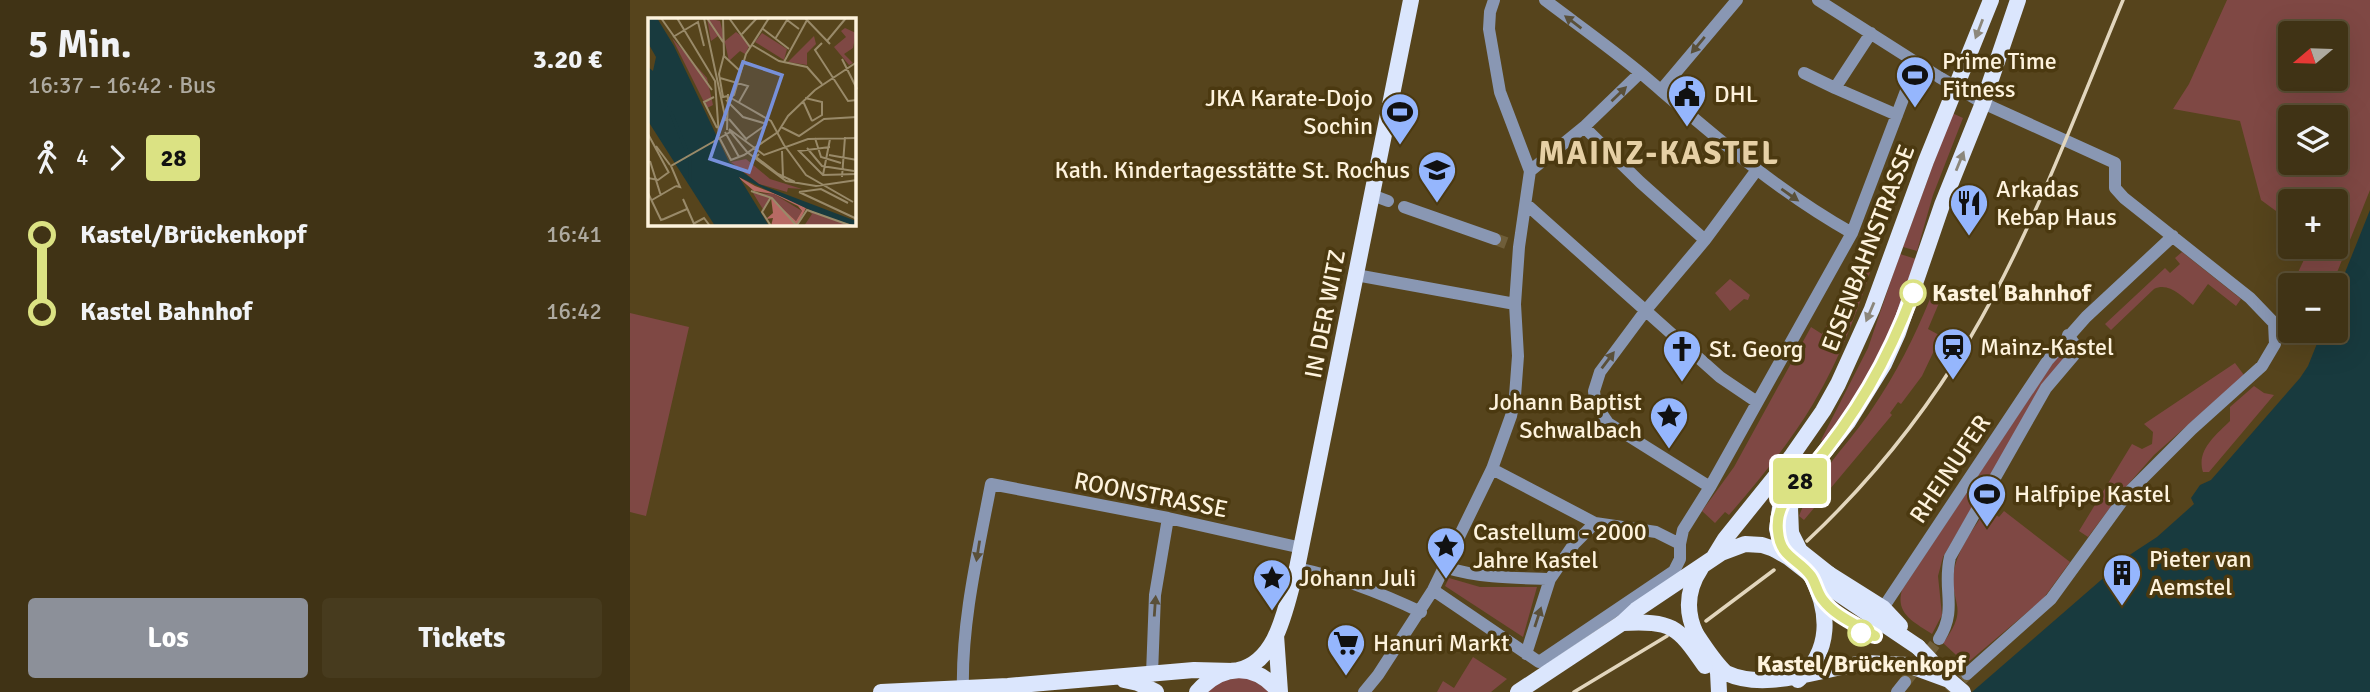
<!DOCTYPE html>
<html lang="de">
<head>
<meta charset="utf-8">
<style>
	body { margin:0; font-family:Signika,sans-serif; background:#473b1e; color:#f1f3f6; height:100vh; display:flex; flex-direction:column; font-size:26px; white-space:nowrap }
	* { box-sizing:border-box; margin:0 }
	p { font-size:23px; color:#aeaaa0 }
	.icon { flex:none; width:38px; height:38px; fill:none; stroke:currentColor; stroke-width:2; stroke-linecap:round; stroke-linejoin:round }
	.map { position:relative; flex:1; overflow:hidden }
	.details { display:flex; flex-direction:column; background:#403315; width:630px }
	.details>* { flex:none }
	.badge { padding:0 14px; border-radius:5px; font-size:24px; line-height:46px }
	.needle { width:46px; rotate:251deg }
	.controls { position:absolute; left:1648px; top:21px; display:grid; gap:14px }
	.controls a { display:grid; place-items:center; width:70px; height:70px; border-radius:7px; background:#403315; box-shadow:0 7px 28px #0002,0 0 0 2px #594e34; font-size:35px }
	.map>.badge { position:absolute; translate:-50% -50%; box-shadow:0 0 0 4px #fff }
	.legs { display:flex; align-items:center; gap:10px; height:77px; padding:0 28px; font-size:23px }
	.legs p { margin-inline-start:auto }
	.summary { display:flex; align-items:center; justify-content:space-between; height:119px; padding:0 28px }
	h1 { font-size:38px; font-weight:800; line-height:52px }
	.primary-button { display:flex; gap:14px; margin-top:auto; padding:14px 28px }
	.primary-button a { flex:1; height:80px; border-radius:7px; background:#8c9099; color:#fff; font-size:28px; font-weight:800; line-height:80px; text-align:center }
	.primary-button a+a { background:#473b1e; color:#f1f3f6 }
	ul { padding:0 28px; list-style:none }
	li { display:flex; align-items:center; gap:24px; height:77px; font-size:26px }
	li i { display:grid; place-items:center; width:10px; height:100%; margin:0 9px; background:currentColor }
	li i::after { content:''; width:18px; height:18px; margin:-9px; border:5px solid; border-radius:50%; background:#403315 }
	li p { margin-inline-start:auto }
	li:first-child i { background:linear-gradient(#0000 50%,currentColor 0) }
	li:last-child i { background:linear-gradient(currentColor 50%,#0000 0) }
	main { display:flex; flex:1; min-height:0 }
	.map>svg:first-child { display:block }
</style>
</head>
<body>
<main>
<section class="details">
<div class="summary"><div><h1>5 Min.</h1><p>16:37 – 16:42 · Bus</p></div><b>3.20 €</b></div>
<div class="legs"><svg class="icon" aria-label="walk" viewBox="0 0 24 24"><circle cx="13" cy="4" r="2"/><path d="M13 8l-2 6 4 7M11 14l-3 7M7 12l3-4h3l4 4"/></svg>4<svg class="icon" aria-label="forward" viewBox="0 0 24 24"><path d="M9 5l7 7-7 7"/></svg><b class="badge" style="background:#dbe283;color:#111">28</b></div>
<ul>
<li><i style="color:#dbe283"></i><b>Kastel/Brückenkopf</b><p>16:41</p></li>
<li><i style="color:#dbe283"></i><b>Kastel Bahnhof</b><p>16:42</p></li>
</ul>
<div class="primary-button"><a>Los</a><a>Tickets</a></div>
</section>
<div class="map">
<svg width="1740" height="692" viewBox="0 0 1740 692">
	<rect width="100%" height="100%" fill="#56441c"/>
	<path fill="#7f4844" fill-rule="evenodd" d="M 1597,0 L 1740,0 L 1740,190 L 1702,285 L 1662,285 L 1680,247 L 1706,247 L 1706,201 L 1661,201 L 1661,222 L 1631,200 L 1610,121 L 1543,109 L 1559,84 ZM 1661,33 L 1706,33 L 1706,79 L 1661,79 ZM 1661,117 L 1706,117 L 1706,163 L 1661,163 Z
		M 1322,113 L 1333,118 L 1303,195 L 1287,251 L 1273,247 Z
		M 1239,247 L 1247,250 C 1231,303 1212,355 1183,404 C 1159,444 1129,480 1099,515 L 1095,512 L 1085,523 L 1072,511 L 1104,467 L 1181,327 L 1192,334 Z
		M 1552,252 L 1611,299 L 1606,306 L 1578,284 L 1563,305 C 1551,296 1539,282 1524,289 L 1481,330 L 1475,324 L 1535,268 L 1540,273 L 1550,264 L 1545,258 Z
		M 1270,254 L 1286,259 C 1276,290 1267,322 1253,351 C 1237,384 1215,413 1193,442 L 1191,440 L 1238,348 Z
		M 1100,279 L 1120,295 L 1118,300 L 1114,299 L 1100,311 L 1085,293 Z
		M 1300,299 L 1309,303 L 1298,329 L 1311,336 L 1292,376 L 1271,404 L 1268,402 L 1260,413 L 1262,415 L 1174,520 L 1169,516 C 1184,476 1219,444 1242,409 C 1266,374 1284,338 1300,299 Z
		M 0,313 L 59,327 L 16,516 L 0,512 Z
		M 1436,346 L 1440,351 L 1369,461 L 1313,557 L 1308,576 L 1312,615 L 1302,634 C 1284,622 1265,614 1272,590 L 1420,367 Z
		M 1605,363 L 1614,375 L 1524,455 L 1494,489 L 1458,537 L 1449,531 L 1502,444 L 1512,449 L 1522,444 L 1523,432 L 1514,424 Z
		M 1624,386 L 1634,393 L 1644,395 L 1579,472 L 1573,472 C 1566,450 1586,435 1600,421 L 1600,407 Z
		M 1357,508 L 1369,517 L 1374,511 L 1440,562 L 1413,599 L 1336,664 L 1313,643 C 1341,606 1319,605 1324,571 C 1328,548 1345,527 1357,508 Z
		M 819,578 L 850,587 L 907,587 L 893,637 L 815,586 Z
		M 843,657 L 877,679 L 861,692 L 807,692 L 813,681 L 824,688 Z
		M 615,676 L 642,692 L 574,692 L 585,683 Z"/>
	<path fill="#183a3e" d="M 1740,210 L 1740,692 L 1342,692 L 1501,554 L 1527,537 L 1564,504 L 1561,498 L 1570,485 L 1581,480 L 1670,378 L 1678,366 L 1692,331 L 1706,331 L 1706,295 Z"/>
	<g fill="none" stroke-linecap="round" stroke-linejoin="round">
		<path stroke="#6f5e39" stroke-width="12" stroke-dasharray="12 6" stroke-linecap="butt" d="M 865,239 L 881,245
			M 1275,682 L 1309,639
			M 1319,692 L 1337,674"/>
		<path stroke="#8997b3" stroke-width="12" d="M 915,0 C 948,25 982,49 1013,75 C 1080,132 1145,190 1222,233
			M 1188,0 L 1309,77 L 1353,103 L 1485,163 L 1485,188 L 1494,198 L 1620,298 L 1644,323 L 1645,344 L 1632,366 L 1562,429 L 1498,493 L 1421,599 L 1337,674
			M 1241,33 L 1205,88 L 1267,115
			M 1174,73 L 1205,88
			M 1031,90 L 1107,0
			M 954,127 L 1010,182 L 1075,240
			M 900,171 L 954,127 L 1010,73
			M 742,195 L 758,201
			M 896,204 L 1090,377 L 1127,402
			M 774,207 L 865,239
			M 726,275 L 885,304
			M 862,469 L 965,523
			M 1080,487 L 978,423 L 967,407 L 965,400 L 964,391 L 970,372 L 1016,310 L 1075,240 L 1126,171
			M 814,567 C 849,578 884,578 920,579
			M 667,568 C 710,577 751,593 791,612
			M 803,590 L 909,662 L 1044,571 L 1050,559 L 1050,544 L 1053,530 L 1080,487 L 1222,233 L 1287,62
			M 1245,609 L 1253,608 L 1418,360 L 1456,317 L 1543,236
			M 1309,639 C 1328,608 1312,590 1320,557 L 1416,388 L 1444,355 L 1445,345 L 1438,335
			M 896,654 L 920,579 L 944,544 L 965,523 L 1026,532 L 1050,544
			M 522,674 L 525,595 L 538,518
			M 333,692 C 331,623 348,552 361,484 L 538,518 L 672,548
			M 734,692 L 748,675 L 803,590 L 862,469 L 881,416 L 885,396 L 888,356 L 885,304 L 889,247 L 900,171 L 870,92 L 859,29 L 860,12 L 864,0
			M 1267,692 L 1275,682"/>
		<path stroke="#dbe6fd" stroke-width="16" d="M 1161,533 L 1160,508 L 1164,494
			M 1151,543 L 1147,529 L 1150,508 L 1218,422 L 1254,364 L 1268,333 L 1312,205 L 1353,103 L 1388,0
			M 1084,557 L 1095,539 L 1161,457 L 1193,411 L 1208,384 L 1242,309 L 1296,161 L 1361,0
			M 1199,574 L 1253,608 L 1270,626
			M 1181,575 L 1288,647
			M 1066,634 C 1075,647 1084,662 1096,673 C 1137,692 1189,668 1236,663
			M 646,635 L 650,692
			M 1084,662 L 1088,672 L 1089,692
			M 608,670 C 650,661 656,602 667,568 L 781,0
			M 494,680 L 508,683 L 526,692
			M 1168,680 C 1202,651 1200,612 1181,575
			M 251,692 L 378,686 L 564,670 L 603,671
			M 567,692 C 592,664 625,662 649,692
			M 888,692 L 992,623 L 1006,610 L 1091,553 L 1115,544 L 1132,545 L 1144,549"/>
		<path stroke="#e2d6bd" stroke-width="3.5" d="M 1177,541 C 1240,482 1296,412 1340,338 C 1402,233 1446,113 1493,0
			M 1076,621 L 1144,570
			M 944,692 L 1037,636"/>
		<path stroke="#dbe6fd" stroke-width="16" d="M 1161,533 L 1170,551 L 1199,574
			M 1144,549 L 1158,557 L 1181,575
			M 992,623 C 1042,621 1047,625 1075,666
			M 1066,634 C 1055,611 1057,589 1071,568
			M 1288,647 L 1319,680 L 1333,692
			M 1236,663 L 1278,665 L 1319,680"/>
	</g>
	<defs><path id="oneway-solid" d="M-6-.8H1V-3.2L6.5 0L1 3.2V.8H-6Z" transform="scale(1.75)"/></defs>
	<g fill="#5a5039">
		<use href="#oneway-solid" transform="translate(943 22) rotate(-143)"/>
		<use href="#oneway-solid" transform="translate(1068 45) rotate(130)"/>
		<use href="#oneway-solid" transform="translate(989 94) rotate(-44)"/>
		<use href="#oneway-solid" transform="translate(1160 195) rotate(35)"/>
		<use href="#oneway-solid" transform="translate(978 360) rotate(-53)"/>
		<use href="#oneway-solid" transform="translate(348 551) rotate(99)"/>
		<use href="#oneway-solid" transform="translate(525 606) rotate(-86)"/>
		<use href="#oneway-solid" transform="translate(908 617) rotate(-72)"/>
	</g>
	<g fill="#8c877b">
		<use href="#oneway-solid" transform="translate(1349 29) rotate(111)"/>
		<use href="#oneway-solid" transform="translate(1330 161) rotate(-68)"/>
		<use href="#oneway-solid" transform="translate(1240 312) rotate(113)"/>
	</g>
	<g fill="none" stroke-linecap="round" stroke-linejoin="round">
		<g stroke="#fff" stroke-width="16">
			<path id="line-1" d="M 1231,633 L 1245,636 C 1228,625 1206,617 1193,600 C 1187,593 1186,583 1181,576 C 1168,558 1150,558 1148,531 C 1145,505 1163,490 1179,471 C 1226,415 1257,362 1283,293"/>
		</g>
		<use href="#line-1" stroke="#dbe283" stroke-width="10"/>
	</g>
	<defs>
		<g id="stadium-pin" transform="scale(2.0125)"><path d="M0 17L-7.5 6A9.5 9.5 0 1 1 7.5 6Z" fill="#95b6fd" stroke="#4b3910"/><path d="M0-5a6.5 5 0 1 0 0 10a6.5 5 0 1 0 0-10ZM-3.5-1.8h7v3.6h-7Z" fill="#111"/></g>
		<g id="civic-pin" transform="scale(2.0125)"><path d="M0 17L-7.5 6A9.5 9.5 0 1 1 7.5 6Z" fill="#95b6fd" stroke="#4b3910"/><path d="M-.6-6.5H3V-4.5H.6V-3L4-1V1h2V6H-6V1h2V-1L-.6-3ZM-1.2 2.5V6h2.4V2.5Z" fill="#111"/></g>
		<g id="school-pin" transform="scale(2.0125)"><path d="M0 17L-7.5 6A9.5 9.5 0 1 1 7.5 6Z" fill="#95b6fd" stroke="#4b3910"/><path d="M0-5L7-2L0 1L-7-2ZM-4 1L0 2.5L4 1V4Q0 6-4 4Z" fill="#111"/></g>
		<g id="restaurant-pin" transform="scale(2.0125)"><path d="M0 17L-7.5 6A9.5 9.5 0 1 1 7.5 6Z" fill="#95b6fd" stroke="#4b3910"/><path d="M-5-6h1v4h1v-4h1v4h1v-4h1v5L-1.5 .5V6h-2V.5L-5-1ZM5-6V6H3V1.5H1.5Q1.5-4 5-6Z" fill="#111"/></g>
		<g id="station-pin" transform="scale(2.0125)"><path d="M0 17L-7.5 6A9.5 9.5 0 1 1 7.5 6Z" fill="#95b6fd" stroke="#4b3910"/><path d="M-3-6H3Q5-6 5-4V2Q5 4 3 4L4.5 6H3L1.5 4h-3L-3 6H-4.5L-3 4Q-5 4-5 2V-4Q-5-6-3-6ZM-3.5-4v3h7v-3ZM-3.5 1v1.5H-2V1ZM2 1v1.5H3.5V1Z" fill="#111"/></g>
		<g id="church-pin" transform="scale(2.0125)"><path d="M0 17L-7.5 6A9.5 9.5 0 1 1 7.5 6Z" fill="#95b6fd" stroke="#4b3910"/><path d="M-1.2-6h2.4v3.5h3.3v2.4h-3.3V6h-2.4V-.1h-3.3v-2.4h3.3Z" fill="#111"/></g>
		<g id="sight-pin" transform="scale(2.0125)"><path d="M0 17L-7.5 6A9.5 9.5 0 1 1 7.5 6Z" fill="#95b6fd" stroke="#4b3910"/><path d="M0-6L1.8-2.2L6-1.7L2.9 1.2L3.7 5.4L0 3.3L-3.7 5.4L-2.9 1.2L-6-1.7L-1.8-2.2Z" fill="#111"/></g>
		<g id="building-pin" transform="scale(2.0125)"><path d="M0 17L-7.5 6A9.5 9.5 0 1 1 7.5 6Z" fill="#95b6fd" stroke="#4b3910"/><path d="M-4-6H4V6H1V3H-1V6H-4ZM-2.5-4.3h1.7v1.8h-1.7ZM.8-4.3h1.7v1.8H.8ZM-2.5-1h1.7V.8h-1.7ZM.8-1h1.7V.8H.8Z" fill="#111"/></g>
		<g id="supermarket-pin" transform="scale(2.0125)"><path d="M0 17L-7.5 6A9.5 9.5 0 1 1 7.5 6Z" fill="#95b6fd" stroke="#4b3910"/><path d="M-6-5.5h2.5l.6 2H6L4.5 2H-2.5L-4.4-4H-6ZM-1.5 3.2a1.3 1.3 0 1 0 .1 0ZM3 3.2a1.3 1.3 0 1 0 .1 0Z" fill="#111"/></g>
	</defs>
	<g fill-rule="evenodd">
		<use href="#stadium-pin" x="1285" y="75"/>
		<use href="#civic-pin" x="1057" y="94"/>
		<use href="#stadium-pin" x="770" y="112"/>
		<use href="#school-pin" x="807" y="170"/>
		<use href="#restaurant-pin" x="1339" y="203"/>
		<use href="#station-pin" x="1323" y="347"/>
		<use href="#church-pin" x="1052" y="349"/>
		<use href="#sight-pin" x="1039" y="416"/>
		<use href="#stadium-pin" x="1357" y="494"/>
		<use href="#sight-pin" x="816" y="546"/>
		<use href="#building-pin" x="1492" y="573"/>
		<use href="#sight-pin" x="642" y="578"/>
		<use href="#supermarket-pin" x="716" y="643"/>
	</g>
	<g fill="#fff" stroke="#dbe283" stroke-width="3.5">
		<circle cx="1283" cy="293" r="12"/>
		<circle cx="1231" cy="633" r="12"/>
	</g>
	<g text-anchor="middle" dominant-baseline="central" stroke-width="7" stroke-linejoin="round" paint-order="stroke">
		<g font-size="24" fill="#fef3dd" stroke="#4b3910" text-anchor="start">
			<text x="1312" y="61">Prime Time<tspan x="1312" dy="28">Fitness</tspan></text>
			<text x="1084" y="94">DHL</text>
			<text x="743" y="98" text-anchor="end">JKA Karate-Dojo<tspan x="743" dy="28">Sochin</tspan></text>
			<text x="780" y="170" text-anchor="end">Kath. Kindertagesstätte St. Rochus</text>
			<text x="1366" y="189">Arkadas<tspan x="1366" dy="28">Kebap Haus</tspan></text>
			<text x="1350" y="347">Mainz-Kastel</text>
			<text x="1079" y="349">St. Georg</text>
			<text x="1012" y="402" text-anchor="end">Johann Baptist<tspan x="1012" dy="28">Schwalbach</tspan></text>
			<text x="1384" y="494">Halfpipe Kastel</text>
			<text x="843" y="532">Castellum - 2000<tspan x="843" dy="28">Jahre Kastel</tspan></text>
			<text x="1519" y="559">Pieter van<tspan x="1519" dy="28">Aemstel</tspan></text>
			<text x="669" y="578">Johann Juli</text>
			<text x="743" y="643">Hanuri Markt</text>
		</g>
		<g font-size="24" fill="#fef3dd" stroke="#4b3910">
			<text transform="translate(1238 248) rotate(-69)">EISENBAHNSTRASSE</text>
			<text transform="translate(695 314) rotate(-79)">IN DER WITZ</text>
			<text transform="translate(1320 469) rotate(-56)">RHEINUFER</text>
			<text transform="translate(521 495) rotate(11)">ROONSTRASSE</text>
		</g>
		<g font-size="24" font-weight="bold" fill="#fef3dd" stroke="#4b3910" text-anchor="start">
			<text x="1302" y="293">Kastel Bahnhof</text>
			<text x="1231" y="664" text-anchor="middle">Kastel/Brückenkopf</text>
		</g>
		<g font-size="32" font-weight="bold" letter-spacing="2" fill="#e6d0a5" stroke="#4b3910">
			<text x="1029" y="153">MAINZ-KASTEL</text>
		</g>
	</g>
	<g transform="translate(18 18)">
		<rect width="208" height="208" fill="#56441c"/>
		<path d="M 59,0 L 72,3 L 77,23 L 88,14 L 96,20 L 101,28 L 97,36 L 92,33 L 81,43 L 77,25 L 70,18 L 63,23 ZM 197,10 L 208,15 L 205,30 L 196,36 L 205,45 L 201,47 L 186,29 L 198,19 L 193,13 ZM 114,15 L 139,31 L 136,42 L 107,24 ZM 166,18 L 168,26 L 159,35 L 159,47 L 140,44 ZM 24,20 L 59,60 L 65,87 L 59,90 ZM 98,141 L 122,161 L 154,171 L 140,170 L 139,174 L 111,166 L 83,144 ZM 105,175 L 126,176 L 154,193 L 148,203 L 122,180 L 116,193 ZM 158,190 L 175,198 L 207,208 L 156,208 L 164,196 Z" fill="#7f4844"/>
		<path d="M 91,160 L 91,159 L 107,168 L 136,179 L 158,190 L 149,208 L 123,208 L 125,200 L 118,201 L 125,195 L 123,180 L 148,203 L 154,193 L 150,188 L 126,176 L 106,173 Z" fill="#b76a64"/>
		<path d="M 0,0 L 9,0 L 26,28 L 81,144 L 111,166 L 208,203 L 208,208 L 175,198 L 91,159 L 121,208 L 67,208 L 0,103 L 0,49 L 5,53 L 8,39 L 0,25 Z" fill="#183a3e"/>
		<path fill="none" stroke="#183a3e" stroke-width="3.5" d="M 0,67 L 24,97 L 40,136M 42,164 L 42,141"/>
		<path fill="none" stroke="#998a69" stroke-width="2" d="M 13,0 L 64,72M 29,0 L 67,63 L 71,118M 56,0 L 78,103M 59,0 L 75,24M 75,0 L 76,37 L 71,56 L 75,79 L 80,78M 81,0 L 102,29M 157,0 L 182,26M 115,11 L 141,31M 94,16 L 109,0M 25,19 L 50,4 L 56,28M 127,21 L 139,2 L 151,11M 179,23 L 198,0M 174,25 L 167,32 L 200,83 L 209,82M 104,27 L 131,43 L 159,49 L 174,66M 76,38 L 92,53M 194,41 L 209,71M 136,44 L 159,2M 72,60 L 100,68 L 91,84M 66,79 L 56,84 L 69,110M 83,80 L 123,103 L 136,127M 157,80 L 174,84 L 174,97 L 164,103M 78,83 L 86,77 L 98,36 L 121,0M 155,83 L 164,103M 81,85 L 95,99 L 119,106M 81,101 L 99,122M 133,109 L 151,118 L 176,101 L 209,99M 81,111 L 116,137 L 160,121 L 209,120M 79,112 L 80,76M 81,112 L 99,134 L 138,163 L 168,168 L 209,162M 77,114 L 91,139M 0,116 L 21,155M 71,119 L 83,142 L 96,137 L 130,114 L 140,98 L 167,72 L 209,44M 167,120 L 173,139 L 193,145M 98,121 L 119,106M 136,127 L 158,157 L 205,184M 8,128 L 22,147M 182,129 L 151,133 L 175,157 L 209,156M 159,130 L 174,148 L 206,153M 134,133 L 135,159M 111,136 L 108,139 L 130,156 L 147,164M 181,137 L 209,142M 2,143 L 13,178M 175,157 L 182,121M 194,159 L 197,119M 0,160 L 10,162 L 21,154M 28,168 L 32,169 L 23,148 L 84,113M 103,173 L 124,180 L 148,207M 151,174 L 209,201M 151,174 L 173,171 L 200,185M 0,175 L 13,202 L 16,201M 123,179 L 114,194 L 123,208M 35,181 L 47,208M 4,182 L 28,168M 16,201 L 39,191M 45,206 L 56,200 L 62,208M 149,207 L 159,192 L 204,208"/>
		<path fill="#7790da" fill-opacity="0.15" stroke="#7790da" stroke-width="3.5" d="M 95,44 L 134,57 L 101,154 L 62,141 Z"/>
		<rect width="208" height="208" fill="none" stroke="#fef3dd" stroke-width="3.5"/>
	</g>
</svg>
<div class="controls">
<a><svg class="needle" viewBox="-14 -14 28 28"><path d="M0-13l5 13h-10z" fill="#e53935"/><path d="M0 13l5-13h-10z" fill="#aeaaa0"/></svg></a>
<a><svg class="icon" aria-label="layers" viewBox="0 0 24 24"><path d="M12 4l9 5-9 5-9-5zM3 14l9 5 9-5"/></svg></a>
<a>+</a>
<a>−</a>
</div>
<b class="badge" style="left:1170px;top:481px;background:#dbe283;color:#111">28</b>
</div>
</main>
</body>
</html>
